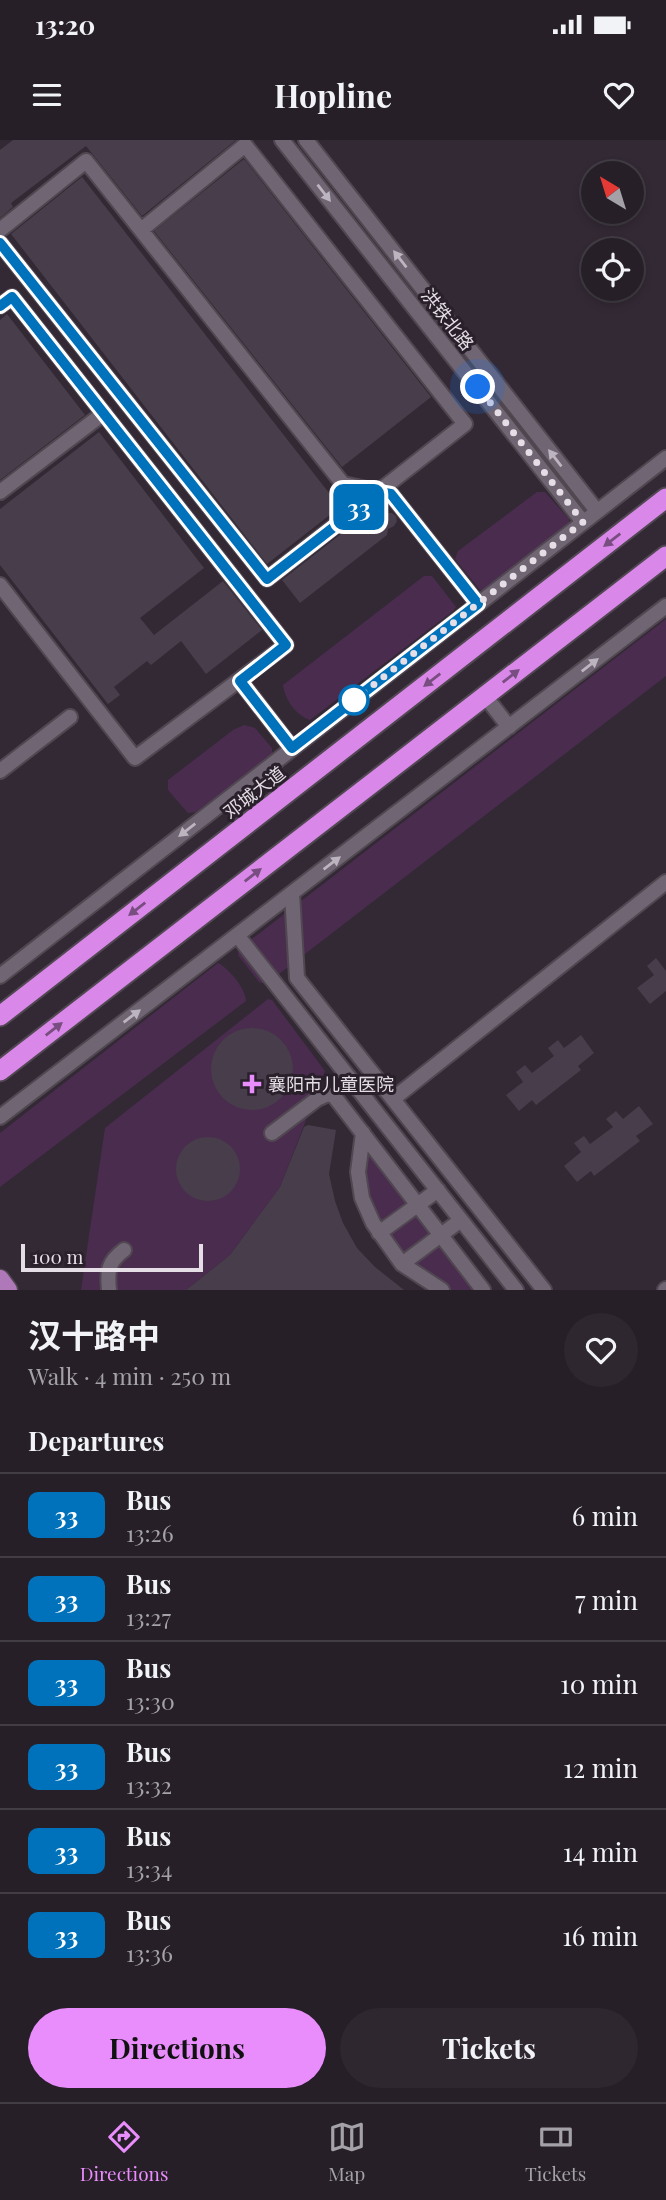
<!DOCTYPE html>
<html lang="en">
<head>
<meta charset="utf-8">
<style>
	body { margin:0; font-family:"Playfair Display","Noto Sans SC",serif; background:#2e2730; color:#f1f3f6; height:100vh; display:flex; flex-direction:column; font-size:26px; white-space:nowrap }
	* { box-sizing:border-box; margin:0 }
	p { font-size:23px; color:#a4a2a8 }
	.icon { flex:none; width:38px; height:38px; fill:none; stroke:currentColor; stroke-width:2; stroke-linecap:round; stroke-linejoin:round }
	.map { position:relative; height:1150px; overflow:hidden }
	.details { display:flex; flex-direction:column; background:#261f28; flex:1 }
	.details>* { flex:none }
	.badge { padding:0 14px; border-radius:10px; font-size:24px; line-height:46px }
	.needle { width:46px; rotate:322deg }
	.tools { position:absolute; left:581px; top:21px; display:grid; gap:14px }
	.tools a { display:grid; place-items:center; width:63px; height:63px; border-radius:50%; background:#261f28; box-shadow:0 4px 10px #0003,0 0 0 2px #423d45; font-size:35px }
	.scale { position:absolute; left:21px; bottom:18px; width:182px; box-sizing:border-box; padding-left:7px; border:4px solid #e5dee6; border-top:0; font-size:19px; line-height:24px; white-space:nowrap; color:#e5dee6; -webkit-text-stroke:5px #29202b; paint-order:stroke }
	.you { position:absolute; width:35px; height:35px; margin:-18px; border:5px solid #fff; border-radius:50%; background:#1a73e8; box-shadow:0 0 0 10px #1a73e833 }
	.map>.badge { position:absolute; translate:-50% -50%; box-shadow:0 0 0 4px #fff }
	h2 { padding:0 28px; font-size:26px; line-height:63px }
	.round { display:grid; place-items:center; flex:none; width:74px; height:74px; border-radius:37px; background:#2e2730 }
	.summary { display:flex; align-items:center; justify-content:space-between; height:119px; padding:0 28px }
	h1 { font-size:33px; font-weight:700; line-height:52px }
	.button { display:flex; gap:14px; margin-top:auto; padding:14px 28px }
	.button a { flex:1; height:80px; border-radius:42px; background:#ea8dfc; color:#111; font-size:28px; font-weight:700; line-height:80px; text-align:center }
	.button a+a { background:#2e2730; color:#f1f3f6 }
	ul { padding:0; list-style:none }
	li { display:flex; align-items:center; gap:21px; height:84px; padding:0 28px; border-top:2px solid #423d45 }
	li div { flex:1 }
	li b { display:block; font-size:26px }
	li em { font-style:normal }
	li .badge { min-width:77px; font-weight:700; text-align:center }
	.status { display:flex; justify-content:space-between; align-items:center; height:49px; padding:0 35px; background:#261f28; direction:ltr }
	.status svg { height:19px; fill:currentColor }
	header { display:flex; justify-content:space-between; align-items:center; height:91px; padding:0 28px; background:#261f28; font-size:32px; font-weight:700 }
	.tab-bar { display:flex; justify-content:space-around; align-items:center; height:98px; border-top:2px solid #423d45; background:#261f28; font-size:19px; color:#a4a2a8 }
	.tab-bar a { display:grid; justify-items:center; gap:4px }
	.tab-bar .selected { color:#ea8dfc }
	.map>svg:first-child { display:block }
</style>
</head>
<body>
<div class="status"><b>13:20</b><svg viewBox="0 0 49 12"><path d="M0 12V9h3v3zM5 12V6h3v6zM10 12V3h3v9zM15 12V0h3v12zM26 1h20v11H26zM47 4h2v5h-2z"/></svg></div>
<header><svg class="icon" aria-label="menu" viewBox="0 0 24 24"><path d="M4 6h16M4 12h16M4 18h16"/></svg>Hopline<svg class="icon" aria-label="heart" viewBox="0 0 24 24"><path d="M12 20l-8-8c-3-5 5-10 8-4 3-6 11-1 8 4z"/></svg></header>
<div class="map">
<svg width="666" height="1150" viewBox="0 0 666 1150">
	<rect width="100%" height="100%" fill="#332935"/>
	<path fill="#4a2c4f" d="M 537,352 L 545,352 L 569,379 L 569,386 L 485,449 L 480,450 L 455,419 L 458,411 Z
		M 424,436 L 432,436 L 456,467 L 453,471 L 310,580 C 296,575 285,560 283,545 Z
		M 666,479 L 666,536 L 266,844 L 259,842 L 238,815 L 239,809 Z
		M 244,585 L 255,588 L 272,608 L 272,616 L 196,672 L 188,673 L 168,650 L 168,640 L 233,590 Z
		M 218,823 C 229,829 245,847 246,861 L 0,1047 L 0,993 Z
		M 268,859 L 272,860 L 325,931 L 280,1047 L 230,1115 L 186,1150 L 81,1150 L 105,988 Z
		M 363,993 L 483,1150 L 442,1150 L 379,1093 L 358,1032 Z"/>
	<path fill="#483d4a" d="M 13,0 L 236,0 L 142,76 L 86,6 L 11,63 L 13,67 L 0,78 L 0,10 Z
		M 244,19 L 431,257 L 342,327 L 154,91 Z
		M 82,37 L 340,367 L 267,424 L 11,94 Z
		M 7,174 L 85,275 L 0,340 L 0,180 Z
		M 99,292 L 204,428 L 140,478 L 154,495 L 223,441 L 262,490 L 206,534 L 181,501 L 151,525 L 147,521 L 114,547 L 120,555 L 108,564 L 0,425 L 0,369 Z
		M 374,368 L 381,377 L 386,373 L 392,373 L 396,376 L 397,381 L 394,386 L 388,389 L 387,395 L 300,463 L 282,440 Z
		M 656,818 L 666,831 L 666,851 L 650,864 L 637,848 L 654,835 L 647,826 Z
		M211 929a41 41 0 1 1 82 0a41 41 0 1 1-82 0Z
		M 581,895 L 594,913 L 578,926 L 581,930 L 536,965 L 532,960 L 519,971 L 506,955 L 523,942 L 516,932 L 525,925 L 532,933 L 554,916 L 548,908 L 558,900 L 564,908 Z
		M 639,966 L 653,984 L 636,996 L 640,1001 L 594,1036 L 591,1031 L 577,1042 L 564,1026 L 581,1012 L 574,1003 L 584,996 L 590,1004 L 613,987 L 606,979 L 616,971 L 623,979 Z
		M 308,985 L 336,990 L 329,1034 L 335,1061 L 343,1083 L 357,1108 L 375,1127 L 404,1150 L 186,1150 L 230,1115 L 280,1047 L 304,987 Z
		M176 1029a32 32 0 1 1 64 0a32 32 0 1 1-64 0Z"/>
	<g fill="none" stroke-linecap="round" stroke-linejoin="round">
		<g stroke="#504751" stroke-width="18">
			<path id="minor" d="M 282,0 L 583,382
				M 306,0 L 597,371
				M 0,90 L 86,21 L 343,344 L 391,354 L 478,464
				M 0,103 L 267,439 L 465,284 L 245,5 L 141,90
				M 0,166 L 12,157 L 286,505 L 135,618 L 0,445
				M 0,352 L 104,273
				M 240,541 L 292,608
				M 485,556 L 509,587
				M 0,631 L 70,577
				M 292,753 L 297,838 L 544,1150
				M 237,795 L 516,1150
				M 0,836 L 666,318
				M 393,959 L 666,742
				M 0,977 L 666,466
				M 272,993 L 317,959 L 328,954 L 334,956 L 483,1150
				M 363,993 L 358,1032 L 362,1058 L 373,1083 L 402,1124 L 442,1150
				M 379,1093 L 438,1050
				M 402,1124 L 461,1080
				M 109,1150 C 107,1131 108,1122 124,1110
				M 665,1150 L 666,1149"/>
		</g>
		<g stroke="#504751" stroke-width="21">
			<path id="major" d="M 0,1139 L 8,1150"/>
		</g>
		<g stroke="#504751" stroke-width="23">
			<path id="highway" d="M 0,876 L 666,358
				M 0,931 L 666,416"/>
		</g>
		<use href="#minor" stroke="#706573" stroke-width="14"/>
		<use href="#major" stroke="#af79b9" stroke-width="18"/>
		<use href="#highway" stroke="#d987e8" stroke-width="19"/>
	</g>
	<defs><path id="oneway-solid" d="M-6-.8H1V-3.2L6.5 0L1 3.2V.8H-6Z" transform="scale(1.75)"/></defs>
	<g fill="#bcb4be">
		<use href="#oneway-solid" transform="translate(324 53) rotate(52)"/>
		<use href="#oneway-solid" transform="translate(400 119) rotate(-128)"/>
		<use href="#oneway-solid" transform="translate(555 318) rotate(-128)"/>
		<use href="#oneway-solid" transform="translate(590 525) rotate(-38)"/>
		<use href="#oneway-solid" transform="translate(187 690) rotate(142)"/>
		<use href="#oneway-solid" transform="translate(332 723) rotate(-37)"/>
		<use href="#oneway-solid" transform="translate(132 876) rotate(-37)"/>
	</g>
	<g fill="#784e80">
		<use href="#oneway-solid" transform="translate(612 400) rotate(142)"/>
		<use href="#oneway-solid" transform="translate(511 536) rotate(-38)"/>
		<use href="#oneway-solid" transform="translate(432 540) rotate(142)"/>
		<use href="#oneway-solid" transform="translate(253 735) rotate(-38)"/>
		<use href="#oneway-solid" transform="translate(137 769) rotate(142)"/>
		<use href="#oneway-solid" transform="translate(54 889) rotate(-38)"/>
	</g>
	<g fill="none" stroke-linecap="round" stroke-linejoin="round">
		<g stroke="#fff" stroke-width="16">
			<path id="line" d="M 0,103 L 267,439 L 379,352 L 391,354 L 478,464 L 292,608 L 240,541 L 286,505 L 12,157 L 0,166"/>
		</g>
		<use href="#line" stroke="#0072bc" stroke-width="10"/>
		<path stroke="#e5dee6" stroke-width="7" stroke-dasharray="0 12.6" d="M 354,560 L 583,382 L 478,247"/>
	</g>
	<circle fill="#fff" stroke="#0072bc" stroke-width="3.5" cx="354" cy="560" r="14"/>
	<path fill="#ea8dfc" stroke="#29202b" stroke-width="2.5" d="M248.5 933.5h7v7h7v7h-7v7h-7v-7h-7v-7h7z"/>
	<g text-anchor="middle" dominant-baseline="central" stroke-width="6" stroke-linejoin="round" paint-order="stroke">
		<g font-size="18" fill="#e5dee6" stroke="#29202b">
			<text transform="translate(448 179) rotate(52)">洪铁北路</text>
			<text transform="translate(254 652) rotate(-38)">邓城大道</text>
		</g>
		<g font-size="18" fill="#e5dee6" stroke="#29202b" text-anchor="start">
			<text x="268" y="944">襄阳市儿童医院</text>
		</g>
	</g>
</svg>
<div class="tools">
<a><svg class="needle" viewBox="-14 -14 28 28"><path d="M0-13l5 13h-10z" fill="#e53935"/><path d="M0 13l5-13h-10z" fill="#a4a2a8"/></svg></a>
<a><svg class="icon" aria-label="locate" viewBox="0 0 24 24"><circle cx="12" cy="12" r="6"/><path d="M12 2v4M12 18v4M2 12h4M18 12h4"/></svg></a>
</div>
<div class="scale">100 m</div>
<div class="you" style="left:478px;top:247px"></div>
<b class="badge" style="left:359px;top:367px;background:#0072bc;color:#fff">33</b>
</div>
<section class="details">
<div class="summary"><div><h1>汉十路中</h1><p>Walk · 4 min · 250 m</p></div><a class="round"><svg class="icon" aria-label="heart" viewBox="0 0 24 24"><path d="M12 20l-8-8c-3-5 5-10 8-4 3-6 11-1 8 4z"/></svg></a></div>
<h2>Departures</h2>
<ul>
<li><span class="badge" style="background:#0072bc;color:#fff">33</span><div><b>Bus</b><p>13:26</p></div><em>6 min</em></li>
<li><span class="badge" style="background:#0072bc;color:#fff">33</span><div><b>Bus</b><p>13:27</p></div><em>7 min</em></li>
<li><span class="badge" style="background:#0072bc;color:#fff">33</span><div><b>Bus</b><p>13:30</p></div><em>10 min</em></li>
<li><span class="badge" style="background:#0072bc;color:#fff">33</span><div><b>Bus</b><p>13:32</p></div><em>12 min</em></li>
<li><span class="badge" style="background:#0072bc;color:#fff">33</span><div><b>Bus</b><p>13:34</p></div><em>14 min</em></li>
<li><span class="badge" style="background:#0072bc;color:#fff">33</span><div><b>Bus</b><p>13:36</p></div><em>16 min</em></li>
</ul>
<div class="button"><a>Directions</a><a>Tickets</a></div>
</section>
<nav class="tab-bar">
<a class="selected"><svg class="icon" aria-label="directions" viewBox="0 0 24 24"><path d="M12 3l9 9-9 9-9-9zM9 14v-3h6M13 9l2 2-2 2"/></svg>Directions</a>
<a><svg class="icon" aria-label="map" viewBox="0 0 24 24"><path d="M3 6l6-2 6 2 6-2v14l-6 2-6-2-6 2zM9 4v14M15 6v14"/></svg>Map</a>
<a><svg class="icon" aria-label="tickets" viewBox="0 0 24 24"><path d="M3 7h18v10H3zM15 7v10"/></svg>Tickets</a>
</nav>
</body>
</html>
